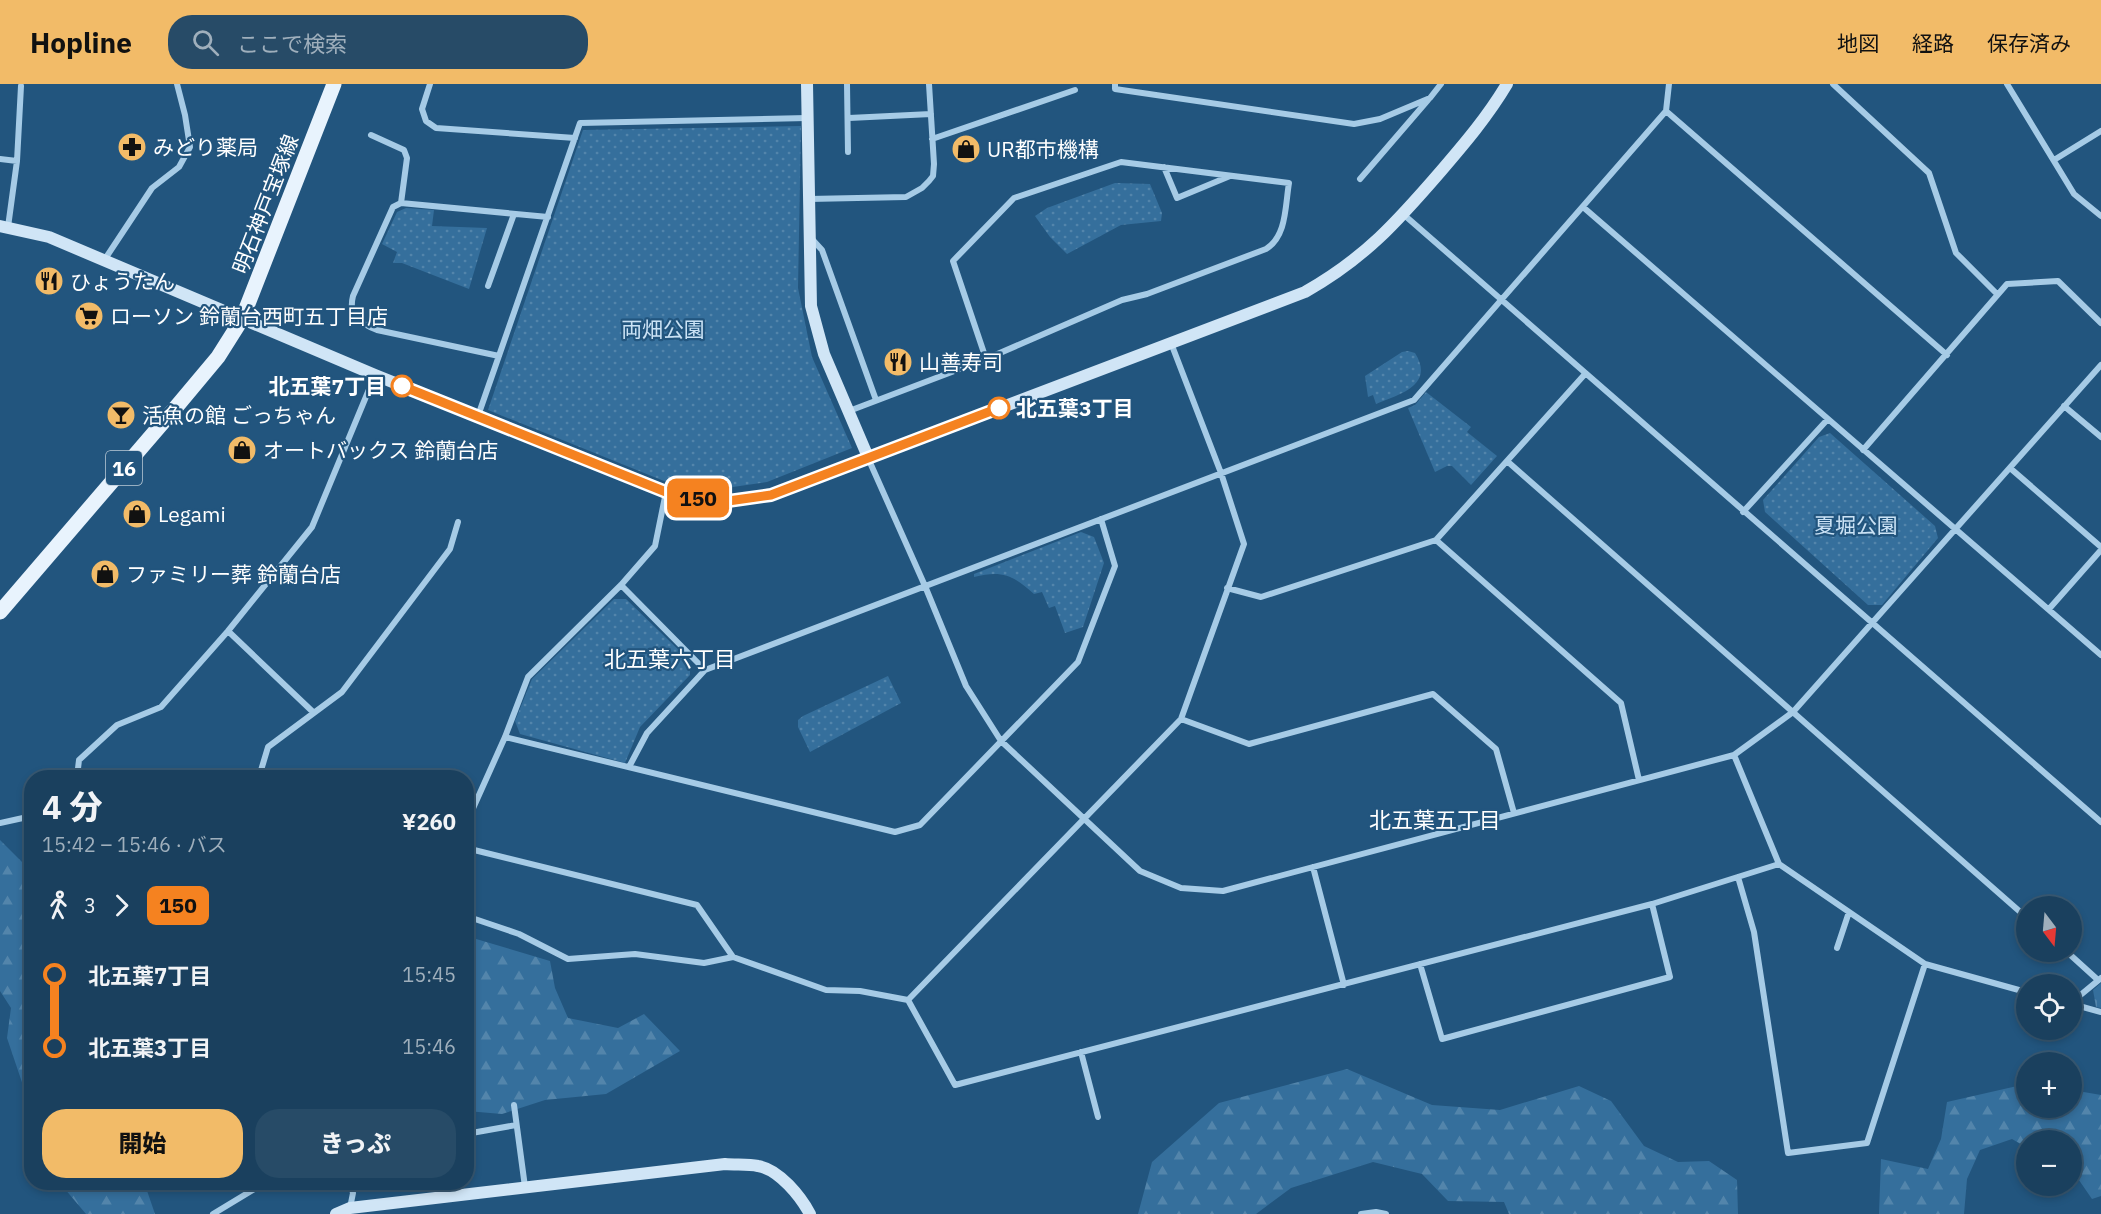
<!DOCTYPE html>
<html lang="ja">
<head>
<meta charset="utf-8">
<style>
	body { margin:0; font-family:"IBM Plex Sans","Noto Sans JP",sans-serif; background:#274b67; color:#f1f3f6; height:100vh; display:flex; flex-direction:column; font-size:22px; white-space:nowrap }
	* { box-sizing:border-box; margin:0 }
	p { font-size:20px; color:#9fafbc }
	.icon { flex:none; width:33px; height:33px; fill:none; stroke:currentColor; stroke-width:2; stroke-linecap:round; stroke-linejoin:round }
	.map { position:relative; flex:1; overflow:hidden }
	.sheet { position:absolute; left:24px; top:686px; width:450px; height:420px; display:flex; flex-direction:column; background:#1a405e; border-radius:24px; box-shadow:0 3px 9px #0003,0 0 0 2px #385973 }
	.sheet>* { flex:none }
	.badge { padding:0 12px; border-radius:9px; font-size:21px; line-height:39px }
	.needle { width:39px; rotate:164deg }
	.buttons { position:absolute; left:2016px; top:812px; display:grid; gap:12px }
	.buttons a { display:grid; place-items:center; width:66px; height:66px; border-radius:50%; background:#1a405e; box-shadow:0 3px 9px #0003,0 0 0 2px #385973; font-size:30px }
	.map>.badge { position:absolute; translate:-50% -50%; box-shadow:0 0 0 3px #fff }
	.legs { display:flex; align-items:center; gap:9px; height:66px; padding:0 18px; font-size:20px }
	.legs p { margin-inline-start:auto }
	.head { display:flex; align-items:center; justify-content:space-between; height:102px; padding:0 18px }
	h1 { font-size:33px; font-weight:800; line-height:45px }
	.button { display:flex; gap:12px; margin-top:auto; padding:12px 18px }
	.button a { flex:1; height:69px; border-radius:24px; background:#f2bb68; color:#111; font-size:24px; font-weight:800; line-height:69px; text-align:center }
	.button a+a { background:#274b67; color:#f1f3f6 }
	ul { padding:0 18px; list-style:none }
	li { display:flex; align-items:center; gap:21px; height:72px; font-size:22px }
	li i { display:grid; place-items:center; width:9px; height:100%; margin:0 8px; background:currentColor }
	li i::after { content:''; width:15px; height:15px; margin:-8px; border:4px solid; border-radius:50%; background:#1a405e }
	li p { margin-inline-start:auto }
	li:first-child i { background:linear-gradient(#0000 50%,currentColor 0) }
	li:last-child i { background:linear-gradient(currentColor 50%,#0000 0) }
	header { display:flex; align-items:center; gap:36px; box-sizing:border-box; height:84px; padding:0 30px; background:#f2bb68; color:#111 }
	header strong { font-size:28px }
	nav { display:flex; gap:33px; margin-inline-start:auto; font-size:21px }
	.search { width:420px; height:54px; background:#274b67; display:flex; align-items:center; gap:15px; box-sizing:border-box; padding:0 21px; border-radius:24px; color:#9fafbc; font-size:22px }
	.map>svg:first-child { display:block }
</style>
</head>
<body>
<header>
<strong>Hopline</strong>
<div class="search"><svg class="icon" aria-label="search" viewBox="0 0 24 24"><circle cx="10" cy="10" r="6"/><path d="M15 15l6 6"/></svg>ここで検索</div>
<nav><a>地図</a><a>経路</a><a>保存済み</a></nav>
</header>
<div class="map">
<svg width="2101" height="1130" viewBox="0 0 2101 1130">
	<defs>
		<pattern id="forest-firs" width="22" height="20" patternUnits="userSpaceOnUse" patternTransform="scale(1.5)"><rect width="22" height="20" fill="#356f9c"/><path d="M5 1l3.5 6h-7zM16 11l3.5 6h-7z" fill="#5385ab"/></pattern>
		<pattern id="cemetery-stones" width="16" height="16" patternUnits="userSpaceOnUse" patternTransform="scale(1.5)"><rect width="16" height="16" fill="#356f9c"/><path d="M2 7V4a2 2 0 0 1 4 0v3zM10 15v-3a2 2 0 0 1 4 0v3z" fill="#5385ab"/></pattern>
		<pattern id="park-dots" width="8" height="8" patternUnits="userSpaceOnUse" patternTransform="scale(1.5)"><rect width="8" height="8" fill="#356f9c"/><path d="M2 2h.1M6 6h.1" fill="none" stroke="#5385ab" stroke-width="1.8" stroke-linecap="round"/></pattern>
	</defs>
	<rect width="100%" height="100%" fill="#22557e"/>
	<path fill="url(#forest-firs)" d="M 0,756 L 31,787 L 31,1025 L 7,954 L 11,924 L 0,907 Z
		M 466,852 L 550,877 L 555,904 L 568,934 L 618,944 L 644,930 L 680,967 L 606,1010 L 545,1016 L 502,1030 L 467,1027 Z
		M 1347,985 L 1432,1021 L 1500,1026 L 1579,1002 L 1611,1017 L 1644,1062 L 1678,1078 L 1709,1077 L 1737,1096 L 1738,1130 L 1509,1130 L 1504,1118 L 1448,1117 L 1422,1090 L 1373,1078 L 1291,1104 L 1256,1130 L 1138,1130 L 1152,1078 L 1219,1019 Z
		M 2026,1000 L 2026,1023 L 2072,1023 L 2072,1006 L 2101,1011 L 2101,1112 L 2092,1115 L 2072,1086 L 2072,1056 L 2026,1056 L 2026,1063 L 2012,1055 L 1980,1066 L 1967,1095 L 1964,1130 L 1879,1130 L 1881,1075 L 1928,1085 L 1941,1055 L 1947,1018 Z
		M 59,1098 L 144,1098 L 155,1130 L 86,1130 Z"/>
	<path fill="url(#cemetery-stones)" d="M 2101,899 L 2101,924 L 2096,923 L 2093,906 Z"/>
	<path fill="url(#park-dots)" d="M 801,42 L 798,204 L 812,273 L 852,364 L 767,398 L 712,406 L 664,397 L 488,326 L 583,46 Z
		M 1115,99 L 1150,100 L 1162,129 L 1161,137 L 1121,141 L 1067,170 L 1050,153 L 1035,132 L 1047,124 Z
		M 406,124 L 434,126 L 432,142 L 487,144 L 469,205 L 402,179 L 393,179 L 397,168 L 382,160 L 397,128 Z
		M 1408,267 L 1415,269 C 1435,301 1400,310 1376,320 L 1373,311 L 1368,313 L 1365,292 L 1402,268 Z
		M 1426,308 L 1471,343 L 1467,348 L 1497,372 L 1471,401 L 1452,382 L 1447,382 L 1435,388 L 1408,324 L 1415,321 Z
		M 1830,349 L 1935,442 L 1938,454 L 1882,521 L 1868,521 L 1765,428 L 1763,416 L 1819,353 Z
		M 1081,448 L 1094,453 L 1104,479 L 1083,543 L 1065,549 L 1055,522 L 1049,524 L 1042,508 L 1034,510 C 1013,491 1002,486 974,493 L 974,490 Z
		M 614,515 L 626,515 L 690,577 L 690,591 L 640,643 L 625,679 L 520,650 L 515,637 L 532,595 Z
		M 888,592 L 901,619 L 810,668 L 798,643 L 798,636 L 803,632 Z"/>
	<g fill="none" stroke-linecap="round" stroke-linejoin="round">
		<path stroke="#a6cbe6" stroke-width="6" d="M 430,0 L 422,25 L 426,37 L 436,44 L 575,54
			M 847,0 L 848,68
			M 1115,0 L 1115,5 L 1354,40 L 1380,35 L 1430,14 L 1441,0
			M 1833,0 L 1929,89 L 1956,169 L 1997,210
			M 2007,0 L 2074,110 L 2101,132
			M 1666,27 L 1947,271
			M 849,34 L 931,30
			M 371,51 L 404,66 L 407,74 L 401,119
			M 932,55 L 1075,6
			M 0,75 L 17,77
			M 2054,76 L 2101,47
			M 1164,83 L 1177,114 L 1230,92
			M 1360,95 L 1428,16
			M 809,115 L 906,113 L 922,104 L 929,97 L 933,92 L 934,80 L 929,0
			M 1583,123 L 2101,571
			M 1403,130 L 2101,738
			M 8,143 L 17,77 L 21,2
			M 811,154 L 822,166 L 876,316
			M 105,175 L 152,104 L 179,83 L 190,63 L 185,31 L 177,0
			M 488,202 L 514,130
			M 499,272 L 377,246 C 359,239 348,232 353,212 L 393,123 L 401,119 L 548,133
			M 2064,322 L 2101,353
			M 849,327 L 986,275 L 1122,216 L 1147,210 L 1266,165 C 1287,152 1285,122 1289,99 L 1121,78 L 1014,114 L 953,177 L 986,275
			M 478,332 L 580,39 L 807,34
			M 1863,366 L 2007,200 L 2058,197 L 2101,239
			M 868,374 L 925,502 L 966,602 L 1001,657 L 1140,787 L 1181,804 L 1223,807 L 1734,671 L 1793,628 L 2101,281
			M 1507,377 L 2026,833
			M 2010,384 L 2101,463
			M 1743,428 L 1827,336
			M 1436,456 L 1621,619 L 1639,696
			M 621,501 L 705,586
			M 1227,504 L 1261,513 L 1436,456 L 1585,290
			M 2049,525 L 2101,466
			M 228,547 L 313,628
			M 1181,635 L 1249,660 L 1433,610 L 1496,665 L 1514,729
			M 505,653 L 895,748 L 920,741 L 1078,578 L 1115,482 L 1101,435
			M 1734,671 L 1779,780
			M 629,683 L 647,649 L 705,586 L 1414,316 L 1666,27 L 1669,0
			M 77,693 L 79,676 L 117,641 L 161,623 L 228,547 L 312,443 L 375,291
			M 259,693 L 268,663 L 342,608 L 450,465 L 458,438
			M 0,739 L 32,732
			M 466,740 L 505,653 L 528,593 L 621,501 L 655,462 L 666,408
			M 466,764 L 697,821 L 733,873 L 826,906 L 860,907 L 908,916
			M 1313,783 L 1344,901
			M 1738,793 L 1754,848 L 1788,1069 L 1867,1059 L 1925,880
			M 466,832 L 519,850 L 568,875 L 635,870 L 704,879 L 733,873
			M 1837,864 L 1849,828
			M 2066,867 L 2098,896
			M 1420,880 L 1442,955 L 1670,893 L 1652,820
			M 908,916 L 955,1001 L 1652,820 L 1779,780 L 1925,880 L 2026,908
			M 908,916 L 1181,635 L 1244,460 L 1221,389 L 1171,259
			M 2072,918 L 2101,894
			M 2072,920 L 2101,928
			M 1081,968 L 1098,1033
			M 514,1021 L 525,1103
			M 466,1050 L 516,1041
			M 350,1098 L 353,1109 L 350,1124
			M 213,1130 L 266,1098
			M 1361,1130 L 1376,1128 L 1386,1130"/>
		<path stroke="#d0e5f6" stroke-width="12" d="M 807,0 L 811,222 L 824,270 L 868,373
			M 0,142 L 49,153 L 375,291 L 666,408 L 721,418 L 771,411 L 1305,208 C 1365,174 1397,138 1441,87 C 1465,59 1488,32 1507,0
			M 336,1130 L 350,1124 L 725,1080 C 736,1081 748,1080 758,1082 C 779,1085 801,1113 810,1130"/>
		<path stroke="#e8f3fd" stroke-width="15" d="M 0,528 L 177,322 L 218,273 L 242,235 L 334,0"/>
	</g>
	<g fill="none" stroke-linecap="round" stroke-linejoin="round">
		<g stroke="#fff" stroke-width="14">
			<path id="line-1" d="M 402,302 L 666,408 L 721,418 L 771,411 L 999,324"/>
		</g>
		<use href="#line-1" stroke="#f58220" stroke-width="9"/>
	</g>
	<defs>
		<g id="pharmacy-disc" transform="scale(1.5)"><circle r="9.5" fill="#f2bb68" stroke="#22557e"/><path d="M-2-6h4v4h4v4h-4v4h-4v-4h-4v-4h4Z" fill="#111"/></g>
		<g id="shop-disc" transform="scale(1.5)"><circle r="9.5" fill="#f2bb68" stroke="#22557e"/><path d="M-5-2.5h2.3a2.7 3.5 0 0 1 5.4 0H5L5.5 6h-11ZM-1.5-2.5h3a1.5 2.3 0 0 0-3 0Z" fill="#111"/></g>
		<g id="restaurant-disc" transform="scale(1.5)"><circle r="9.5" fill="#f2bb68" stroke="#22557e"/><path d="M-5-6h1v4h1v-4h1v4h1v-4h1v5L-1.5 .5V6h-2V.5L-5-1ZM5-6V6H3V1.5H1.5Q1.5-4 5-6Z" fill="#111"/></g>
		<g id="supermarket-disc" transform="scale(1.5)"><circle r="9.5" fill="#f2bb68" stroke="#22557e"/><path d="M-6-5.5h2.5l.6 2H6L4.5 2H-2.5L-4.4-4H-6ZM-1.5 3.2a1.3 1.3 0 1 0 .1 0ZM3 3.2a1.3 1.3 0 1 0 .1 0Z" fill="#111"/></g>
		<g id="bar-disc" transform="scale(1.5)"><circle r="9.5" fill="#f2bb68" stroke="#22557e"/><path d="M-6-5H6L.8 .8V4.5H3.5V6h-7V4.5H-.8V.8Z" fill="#111"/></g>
	</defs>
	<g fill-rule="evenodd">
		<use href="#pharmacy-disc" x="132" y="63"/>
		<use href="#shop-disc" x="966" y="65"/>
		<use href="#restaurant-disc" x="49" y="197"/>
		<use href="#supermarket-disc" x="89" y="232"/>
		<use href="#restaurant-disc" x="898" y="278"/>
		<use href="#bar-disc" x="121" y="331"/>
		<use href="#shop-disc" x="242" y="366"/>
		<use href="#shop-disc" x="137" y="430"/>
		<use href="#shop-disc" x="105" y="490"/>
	</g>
	<g fill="#fff" stroke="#f58220" stroke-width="3">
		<circle cx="402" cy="302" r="10"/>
		<circle cx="999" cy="324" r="10"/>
	</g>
	<g text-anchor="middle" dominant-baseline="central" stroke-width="4.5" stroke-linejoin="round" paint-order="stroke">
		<rect fill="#22557e" stroke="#bdccd8" stroke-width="1.5" x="106" y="367" width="36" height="34" rx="4.5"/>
		<g font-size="20" font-weight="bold" fill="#fff">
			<text x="124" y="384">16</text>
		</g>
		<g font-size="21" fill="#fff" stroke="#22557e" text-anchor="start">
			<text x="153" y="63">みどり薬局</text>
			<text x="987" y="65">UR都市機構</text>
			<text x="70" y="197">ひょうたん</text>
			<text x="110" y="232">ローソン 鈴蘭台西町五丁目店</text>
			<text x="919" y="278">山善寿司</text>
			<text x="142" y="331">活魚の館 ごっちゃん</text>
			<text x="263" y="366">オートバックス 鈴蘭台店</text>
			<text x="158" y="430">Legami</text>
			<text x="126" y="490">ファミリー葬 鈴蘭台店</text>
		</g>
		<g font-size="21" fill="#fff" stroke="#22557e">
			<text transform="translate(265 120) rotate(-69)">明石神戸宝塚線</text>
		</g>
		<g font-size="21" fill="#cae2f5" stroke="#22557e">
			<text x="663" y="245">両畑公園</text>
			<text x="1856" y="441">夏堀公園</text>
		</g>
		<g font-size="21" font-weight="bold" fill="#fff" stroke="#22557e" text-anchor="end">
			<text x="386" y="302">北五葉7丁目</text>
			<text x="1016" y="324" text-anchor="start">北五葉3丁目</text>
		</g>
		<g font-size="22" fill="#fff" stroke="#22557e">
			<text x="670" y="574">北五葉六丁目</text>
			<text x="1435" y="735">北五葉五丁目</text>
		</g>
	</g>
</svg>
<div class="buttons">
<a><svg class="needle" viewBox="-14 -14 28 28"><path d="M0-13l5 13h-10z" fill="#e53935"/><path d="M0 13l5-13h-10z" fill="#9fafbc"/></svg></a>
<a><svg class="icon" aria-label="locate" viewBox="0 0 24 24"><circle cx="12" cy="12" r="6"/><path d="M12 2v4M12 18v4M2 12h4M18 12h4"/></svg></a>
<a>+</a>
<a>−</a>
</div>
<b class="badge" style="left:698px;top:414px;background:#f58220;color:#111">150</b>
<section class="sheet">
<div class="head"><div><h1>4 分</h1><p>15:42 – 15:46 · バス</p></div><b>¥260</b></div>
<div class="legs"><svg class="icon" aria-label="walk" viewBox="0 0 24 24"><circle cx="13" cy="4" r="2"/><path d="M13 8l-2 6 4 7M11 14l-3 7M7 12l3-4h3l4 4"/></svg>3<svg class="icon" aria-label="forward" viewBox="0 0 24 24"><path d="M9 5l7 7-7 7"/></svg><b class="badge" style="background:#f58220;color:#111">150</b></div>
<ul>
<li><i style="color:#f58220"></i><b>北五葉7丁目</b><p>15:45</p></li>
<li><i style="color:#f58220"></i><b>北五葉3丁目</b><p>15:46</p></li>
</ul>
<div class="button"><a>開始</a><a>きっぷ</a></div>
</section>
</div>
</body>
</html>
